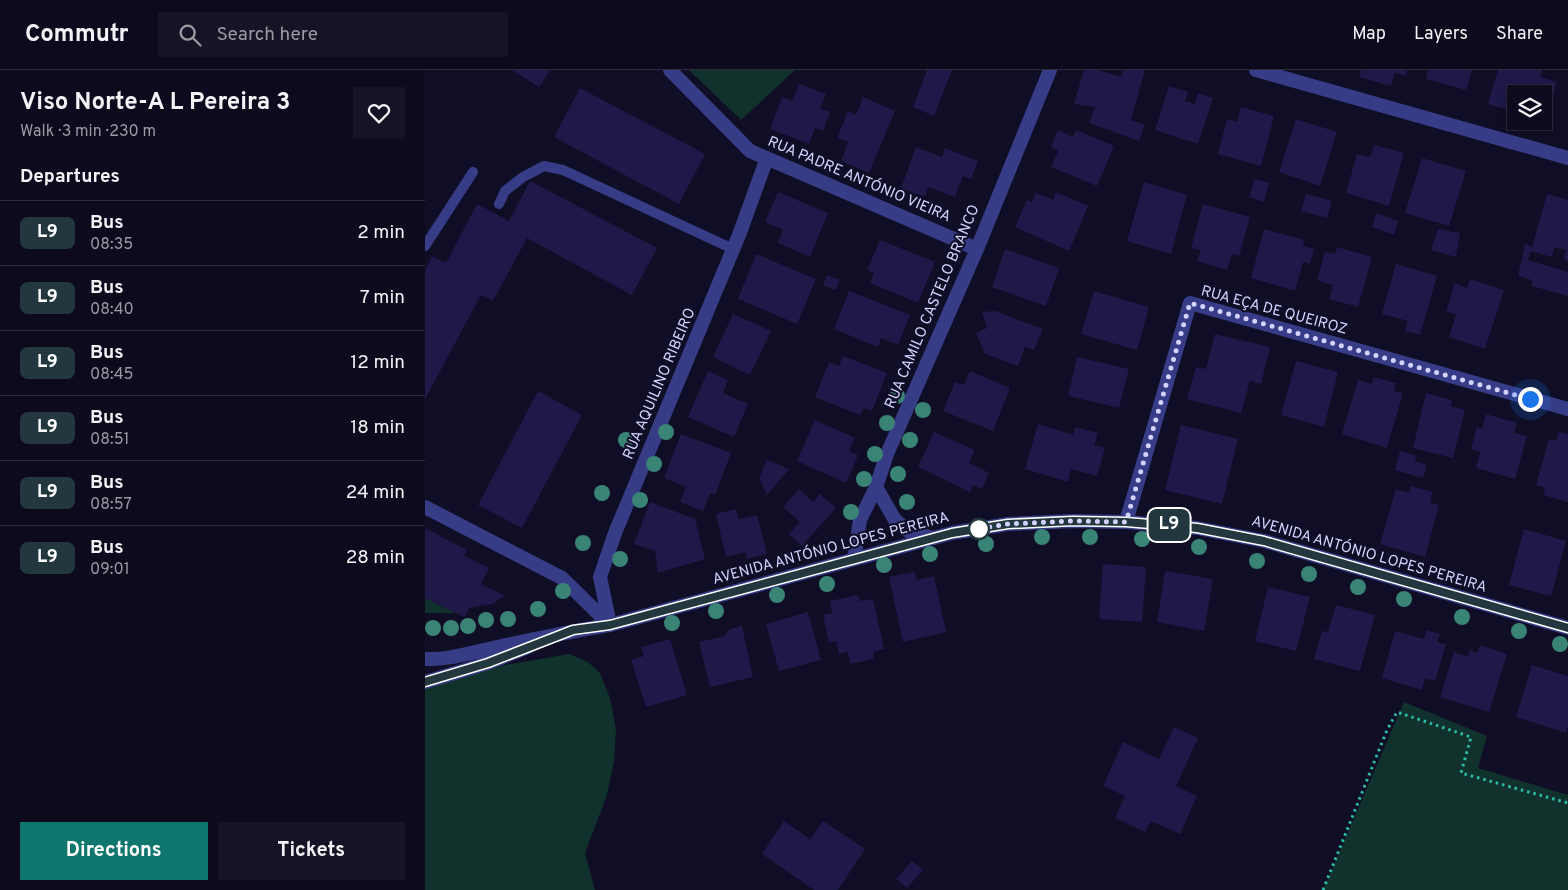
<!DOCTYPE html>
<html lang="en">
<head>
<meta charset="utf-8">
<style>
	body { margin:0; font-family:Overpass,sans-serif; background:#151325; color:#f1f3f6; height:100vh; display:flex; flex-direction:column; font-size:19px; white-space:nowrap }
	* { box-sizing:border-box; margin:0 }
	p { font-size:16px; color:#9a9aa3 }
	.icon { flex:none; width:28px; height:28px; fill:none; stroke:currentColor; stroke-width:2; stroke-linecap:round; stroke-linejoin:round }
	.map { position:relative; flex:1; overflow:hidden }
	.side { display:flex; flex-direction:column; background:#0c0a1c; width:425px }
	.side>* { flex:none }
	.badge { padding:0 10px; border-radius:8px; font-size:18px; line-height:32px }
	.fabs { position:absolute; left:1082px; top:15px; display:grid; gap:10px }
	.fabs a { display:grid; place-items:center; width:45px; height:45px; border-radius:0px; background:#0c0a1c; box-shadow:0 2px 8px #0003,0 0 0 1px #2c2b3b; font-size:25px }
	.you { position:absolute; width:25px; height:25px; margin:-12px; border:4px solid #fff; border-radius:50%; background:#1a73e8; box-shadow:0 0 0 8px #1a73e833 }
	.map>.badge { position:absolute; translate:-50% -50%; box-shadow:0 0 0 2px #fff }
	h2 { padding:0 20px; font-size:19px; line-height:45px }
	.round { display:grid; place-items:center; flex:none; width:52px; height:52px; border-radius:0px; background:#151325 }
	.head { display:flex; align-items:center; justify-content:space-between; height:85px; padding:0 20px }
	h1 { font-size:24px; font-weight:700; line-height:38px }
	.primary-button { display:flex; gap:10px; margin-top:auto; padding:10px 20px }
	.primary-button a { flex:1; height:58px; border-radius:0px; background:#0f766e; color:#fff; font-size:20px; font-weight:700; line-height:58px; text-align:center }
	.primary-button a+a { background:#151325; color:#f1f3f6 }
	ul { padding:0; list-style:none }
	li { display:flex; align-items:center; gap:15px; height:65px; padding:0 20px; border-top:1px solid #2c2b3b }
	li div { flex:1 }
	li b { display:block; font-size:19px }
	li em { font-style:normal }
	li .badge { min-width:55px; font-weight:700; text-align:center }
	header { display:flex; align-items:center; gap:30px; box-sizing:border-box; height:70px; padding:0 25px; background:#0c0a1c; border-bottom:1px solid #2c2b3b }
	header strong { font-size:24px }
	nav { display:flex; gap:28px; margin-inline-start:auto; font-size:18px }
	.search { width:350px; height:45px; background:#151325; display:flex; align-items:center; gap:12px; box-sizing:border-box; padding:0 18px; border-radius:0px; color:#9a9aa3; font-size:19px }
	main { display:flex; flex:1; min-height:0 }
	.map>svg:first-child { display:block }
</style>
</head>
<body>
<header>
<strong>Commutr</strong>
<div class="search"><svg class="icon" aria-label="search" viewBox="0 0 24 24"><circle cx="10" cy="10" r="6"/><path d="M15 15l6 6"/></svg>Search here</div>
<nav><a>Map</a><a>Layers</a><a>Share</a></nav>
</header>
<main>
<section class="side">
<div class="head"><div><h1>Viso Norte-A L Pereira 3</h1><p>Walk · 3 min · 230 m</p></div><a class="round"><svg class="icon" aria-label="heart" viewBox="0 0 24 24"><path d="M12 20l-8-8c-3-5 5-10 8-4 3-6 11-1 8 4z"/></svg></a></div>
<h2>Departures</h2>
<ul>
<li><span class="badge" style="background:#22383e;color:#fff">L9</span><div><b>Bus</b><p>08:35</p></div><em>2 min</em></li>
<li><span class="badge" style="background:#22383e;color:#fff">L9</span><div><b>Bus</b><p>08:40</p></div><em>7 min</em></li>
<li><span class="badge" style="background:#22383e;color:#fff">L9</span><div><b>Bus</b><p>08:45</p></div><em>12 min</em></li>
<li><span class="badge" style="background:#22383e;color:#fff">L9</span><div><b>Bus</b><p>08:51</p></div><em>18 min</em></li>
<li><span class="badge" style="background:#22383e;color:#fff">L9</span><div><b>Bus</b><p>08:57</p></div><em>24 min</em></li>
<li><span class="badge" style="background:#22383e;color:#fff">L9</span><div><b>Bus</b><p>09:01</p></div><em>28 min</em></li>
</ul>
<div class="primary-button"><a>Directions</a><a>Tickets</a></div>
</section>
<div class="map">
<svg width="1143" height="820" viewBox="0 0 1143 820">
	<rect width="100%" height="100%" fill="#100e26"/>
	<path fill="#11312c" d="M 264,0 L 370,0 L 316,50 Z
		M 0,528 L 31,543 L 0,543 Z
		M 144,584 L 163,592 L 175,603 L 185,628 L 191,660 L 189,691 L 182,725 L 160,783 L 170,820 L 0,820 L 0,617 L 56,599 Z
		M 979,632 L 1062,666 L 1053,698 L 1143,725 L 1143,820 L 898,820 Z"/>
	<path fill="#1e1948" d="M 87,0 L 125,0 L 114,17 Z
		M 502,0 L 527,0 L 509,46 L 488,37 Z
		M 659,0 L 673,0 L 696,7 L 698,0 L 720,0 L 706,50 L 720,55 L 714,71 L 664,53 L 670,37 L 649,34 Z
		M 936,0 L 982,0 L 981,6 L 970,3 L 966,16 L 934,7 Z
		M 1003,0 L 1047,0 L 1041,20 L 1001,9 Z
		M 1073,0 L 1117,0 L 1115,7 L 1132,12 L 1121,50 L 1119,50 L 1119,24 L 1091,24 L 1091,42 L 1063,34 Z
		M 374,14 L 401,24 L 395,38 L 405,42 L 398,61 L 390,58 L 384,74 L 345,59 L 357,27 L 367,31 Z
		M 744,16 L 763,22 L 760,31 L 770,34 L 773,23 L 788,28 L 773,74 L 730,60 Z
		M 155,18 L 280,84 L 254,134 L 129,67 Z
		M 438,27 L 470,41 L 444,103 L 416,91 L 423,72 L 412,68 L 423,41 L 431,45 Z
		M 816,37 L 849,46 L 836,96 L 793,84 L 802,49 L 812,52 Z
		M 871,49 L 912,62 L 895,116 L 854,102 Z
		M 633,60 L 648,67 L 651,60 L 689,76 L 672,116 L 626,97 L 633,81 L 626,77 Z
		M 949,75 L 979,83 L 964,136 L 921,123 L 932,84 L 945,87 Z
		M 491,77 L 517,87 L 520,78 L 553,91 L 546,109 L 538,106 L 530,127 L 503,117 L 500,127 L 476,118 Z
		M 997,88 L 1041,101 L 1024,156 L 980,143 Z
		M 830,109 L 844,113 L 839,132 L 824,127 Z
		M 105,111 L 232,178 L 207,225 L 102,168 L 68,231 L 56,225 L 0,329 L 0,200 L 7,186 L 21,193 L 52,134 L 84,151 Z
		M 719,112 L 762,125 L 746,184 L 702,171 Z
		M 353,122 L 403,143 L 385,187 L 353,173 L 358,160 L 340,152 Z
		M 631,122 L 663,136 L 644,181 L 590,157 L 602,130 L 607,132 L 611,123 L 628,130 Z
		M 881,124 L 907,131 L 902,148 L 876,141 Z
		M 1122,124 L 1143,130 L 1143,191 L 1139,190 L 1141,180 L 1129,177 L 1127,187 L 1106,181 L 1103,190 L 1143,202 L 1143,226 L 1107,216 L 1107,210 L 1093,206 L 1100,174 L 1107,177 Z
		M 778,134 L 825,147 L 814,186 L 807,184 L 802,200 L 772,191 L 776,180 L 766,178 Z
		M 951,143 L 973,151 L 969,165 L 947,157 Z
		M 839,159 L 879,170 L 878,176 L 889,179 L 885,194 L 878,192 L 870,221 L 826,208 Z
		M 1013,159 L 1035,163 L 1031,187 L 1006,180 Z
		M 455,170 L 510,192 L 493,233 L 445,213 L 449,203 L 442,200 Z
		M 912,177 L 947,187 L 933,237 L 904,229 L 908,215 L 892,210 L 900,182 L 910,184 Z
		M 580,179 L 634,198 L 621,236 L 567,217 Z
		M 331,184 L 391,209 L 372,254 L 313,229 Z
		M 971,194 L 1012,206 L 995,265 L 980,261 L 983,251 L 957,244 Z
		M 402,205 L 415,210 L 411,220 L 398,215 Z
		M 1045,209 L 1079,220 L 1060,279 L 1024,267 L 1031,245 L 1021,241 L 1030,213 L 1042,218 Z
		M 424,221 L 485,245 L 473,275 L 456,268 L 453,277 L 409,259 Z
		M 669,221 L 724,237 L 712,280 L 656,264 Z
		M 570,241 L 618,259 L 609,280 L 600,277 L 593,296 L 560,284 L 551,263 L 562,258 L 557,242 Z
		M 308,244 L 346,261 L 325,305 L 288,287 Z
		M 790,264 L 845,277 L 836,314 L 825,311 L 816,343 L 762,329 L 771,297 L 781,299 Z
		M 418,286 L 462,303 L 447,341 L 439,338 L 435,345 L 390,327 L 404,292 L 414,296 Z
		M 652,287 L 704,299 L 694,338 L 643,326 Z
		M 871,291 L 913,302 L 899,357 L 856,345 Z
		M 283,301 L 303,310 L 298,323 L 323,334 L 309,367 L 263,347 Z
		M 545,301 L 585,318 L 568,361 L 518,341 L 530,312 L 539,315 Z
		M 949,307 L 971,313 L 969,321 L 978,323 L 962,378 L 917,364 L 933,310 L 946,314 Z
		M 113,321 L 157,345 L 97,458 L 53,435 Z
		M 1001,323 L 1027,330 L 1026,336 L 1040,340 L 1028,388 L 988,378 Z
		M 1061,344 L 1092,353 L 1089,363 L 1102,366 L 1090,409 L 1051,398 L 1055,382 L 1046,379 L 1052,357 L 1057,359 Z
		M 390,350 L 430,368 L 424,381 L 433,385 L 421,413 L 372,391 Z
		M 613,354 L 648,365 L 650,357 L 673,363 L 669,375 L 680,378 L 672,406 L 646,399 L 643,412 L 600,399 Z
		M 756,355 L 813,369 L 797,434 L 740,420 Z
		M 509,362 L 550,380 L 544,393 L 564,403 L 557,419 L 548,415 L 545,422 L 493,397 Z
		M 1134,362 L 1143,364 L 1143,432 L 1118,425 L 1120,418 L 1111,415 L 1124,369 L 1131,371 Z
		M 256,364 L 306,383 L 290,425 L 285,423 L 278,441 L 255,432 L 261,417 L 239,408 Z
		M 975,381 L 991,386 L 990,391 L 1002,395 L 998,408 L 970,400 Z
		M 342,390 L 364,399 L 342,425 L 334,408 Z
		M 986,416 L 1008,422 L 1005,433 L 1014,435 L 1000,487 L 955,474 L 971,419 L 984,423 Z
		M 374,419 L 388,432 L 395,424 L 411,438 L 377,476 L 364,464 L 375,452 L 358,437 Z
		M 225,432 L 270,449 L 280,489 L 233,503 L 230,481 L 209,474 Z
		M 311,439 L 314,449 L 332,445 L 342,484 L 322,489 L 320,482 L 301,487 L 291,444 Z
		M 0,458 L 42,480 L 39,486 L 64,498 L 56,514 L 80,526 L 67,534 L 44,538 L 40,547 L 0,528 Z
		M 1099,459 L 1141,471 L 1126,526 L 1084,515 Z
		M 678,494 L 721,497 L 717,552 L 674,549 Z
		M 740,501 L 788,509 L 779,561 L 732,552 Z
		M 490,502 L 491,510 L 509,506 L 521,562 L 478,572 L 464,507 Z
		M 843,517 L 885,527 L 871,581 L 830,571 Z
		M 433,525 L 435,531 L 448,529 L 459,579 L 448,582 L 449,589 L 425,594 L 423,582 L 414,584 L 411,571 L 404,573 L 398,545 L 407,543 L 405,531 Z
		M 911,535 L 950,545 L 935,601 L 889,589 L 897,561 L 903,562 Z
		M 383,542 L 396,590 L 354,601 L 341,554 Z
		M 317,556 L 328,607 L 285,617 L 274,572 L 300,566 L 305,559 Z
		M 1002,560 L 1015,564 L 1012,572 L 1021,574 L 1010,611 L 1000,608 L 997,620 L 957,608 L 970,561 L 999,569 Z
		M 245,569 L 262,625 L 221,637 L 206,590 L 219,586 L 216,577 Z
		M 1055,575 L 1082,584 L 1064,642 L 1015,627 L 1029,582 L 1043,587 L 1045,580 L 1052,583 Z
		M 1107,595 L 1143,606 L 1143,655 L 1141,663 L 1091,647 Z
		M 749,657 L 773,668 L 751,716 L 772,726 L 755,764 L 726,751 L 720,762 L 690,748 L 700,726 L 678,716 L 698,672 L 734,689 Z
		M 359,751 L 385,769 L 398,751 L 440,779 L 413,820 L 389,820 L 337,784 Z
		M 487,791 L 498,800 L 482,818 L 471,809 Z"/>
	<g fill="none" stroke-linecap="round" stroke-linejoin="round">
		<path stroke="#2abca6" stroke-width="3" stroke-dasharray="2.5 4" stroke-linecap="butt" d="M 898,820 L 962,660 L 972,642 L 1046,667 L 1036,703 L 1143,733"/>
		<path stroke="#373c87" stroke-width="10" d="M 74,134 L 80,121 L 98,107 L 119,96 L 138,100 L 308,179
			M 0,176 L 48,102"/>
		<path stroke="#373c87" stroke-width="14" d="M 245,0 L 325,81 L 552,179
			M 831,0 L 1143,88
			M 451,417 L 470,450 L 485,462 L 508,468
			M 0,437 L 137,508 L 185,555
			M 701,452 L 765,233 L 1143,339
			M 429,489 L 435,450 L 451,417 L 462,384 L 552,179 L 625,0
			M 185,555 L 175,507 L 190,463 L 314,165 L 342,88"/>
		<path stroke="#373c87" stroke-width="14" d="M 0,589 C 24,590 49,582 72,577 C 110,569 147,561 185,555 L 527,463 L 583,454 L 648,451 L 701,452 L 772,458 L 839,471 L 1143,558
			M 0,612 L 63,593 L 103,577"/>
	</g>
	<g fill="#398475">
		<circle cx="472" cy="326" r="8"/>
		<circle cx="498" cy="340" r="8"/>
		<circle cx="462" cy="353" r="8"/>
		<circle cx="241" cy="362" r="8"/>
		<circle cx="201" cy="370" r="8"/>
		<circle cx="485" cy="370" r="8"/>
		<circle cx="450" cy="384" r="8"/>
		<circle cx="229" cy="394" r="8"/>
		<circle cx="473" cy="404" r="8"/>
		<circle cx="439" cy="409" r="8"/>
		<circle cx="177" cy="423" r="8"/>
		<circle cx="215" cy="430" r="8"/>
		<circle cx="482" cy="432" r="8"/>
		<circle cx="426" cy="442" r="8"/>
		<circle cx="617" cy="467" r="8"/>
		<circle cx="665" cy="467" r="8"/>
		<circle cx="717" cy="469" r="8"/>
		<circle cx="158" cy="473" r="8"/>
		<circle cx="561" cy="474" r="8"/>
		<circle cx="774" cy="477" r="8"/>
		<circle cx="505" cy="484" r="8"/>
		<circle cx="195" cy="489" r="8"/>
		<circle cx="832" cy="491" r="8"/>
		<circle cx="459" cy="495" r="8"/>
		<circle cx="884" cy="504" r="8"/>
		<circle cx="402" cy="514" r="8"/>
		<circle cx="933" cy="517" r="8"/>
		<circle cx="138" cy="521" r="8"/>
		<circle cx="352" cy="525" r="8"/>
		<circle cx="979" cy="529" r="8"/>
		<circle cx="113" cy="539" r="8"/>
		<circle cx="291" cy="541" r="8"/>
		<circle cx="1037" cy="547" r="8"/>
		<circle cx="83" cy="549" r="8"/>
		<circle cx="61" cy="550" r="8"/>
		<circle cx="247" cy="553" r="8"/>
		<circle cx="43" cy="556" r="8"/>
		<circle cx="8" cy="558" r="8"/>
		<circle cx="26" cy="558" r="8"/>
		<circle cx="1094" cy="561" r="8"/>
		<circle cx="1135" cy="574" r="8"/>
	</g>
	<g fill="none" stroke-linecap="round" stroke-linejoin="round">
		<g stroke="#fff" stroke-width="11">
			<path id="line" d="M 0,612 L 63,593 L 148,560 L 185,555 L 527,463 L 583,454 L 648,451 L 701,452 L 772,458 L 839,471 L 1143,558"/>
		</g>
		<use href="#line" stroke="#22383e" stroke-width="8"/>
		<path stroke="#d4d3ff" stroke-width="5" stroke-dasharray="0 9" d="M 554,459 L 546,460 L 583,454 L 648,451 L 701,452 L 765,233 L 1105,329"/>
	</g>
	<circle fill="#fff" stroke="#22383e" stroke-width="2.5" cx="554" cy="459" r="10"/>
	<g text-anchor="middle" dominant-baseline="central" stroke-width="4" stroke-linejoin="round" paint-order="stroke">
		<g font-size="15" fill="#d4d3ff" stroke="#100e26">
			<text transform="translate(434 110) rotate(23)">RUA PADRE ANTÓNIO VIEIRA</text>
			<text transform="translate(508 237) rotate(-67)">RUA CAMILO CASTELO BRANCO</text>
			<text transform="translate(849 241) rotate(15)">RUA EÇA DE QUEIROZ</text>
			<text transform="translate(235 314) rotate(-67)">RUA AQUILINO RIBEIRO</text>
			<text transform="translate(406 479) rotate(-15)">AVENIDA ANTÓNIO LOPES PEREIRA</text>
			<text transform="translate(944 485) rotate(16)">AVENIDA ANTÓNIO LOPES PEREIRA</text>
		</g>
	</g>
</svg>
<div class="fabs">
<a><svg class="icon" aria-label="layers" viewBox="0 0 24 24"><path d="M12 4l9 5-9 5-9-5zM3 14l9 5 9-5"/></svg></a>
</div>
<div class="you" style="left:1105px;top:329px"></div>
<b class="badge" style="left:744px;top:455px;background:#22383e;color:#fff">L9</b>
</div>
</main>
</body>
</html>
